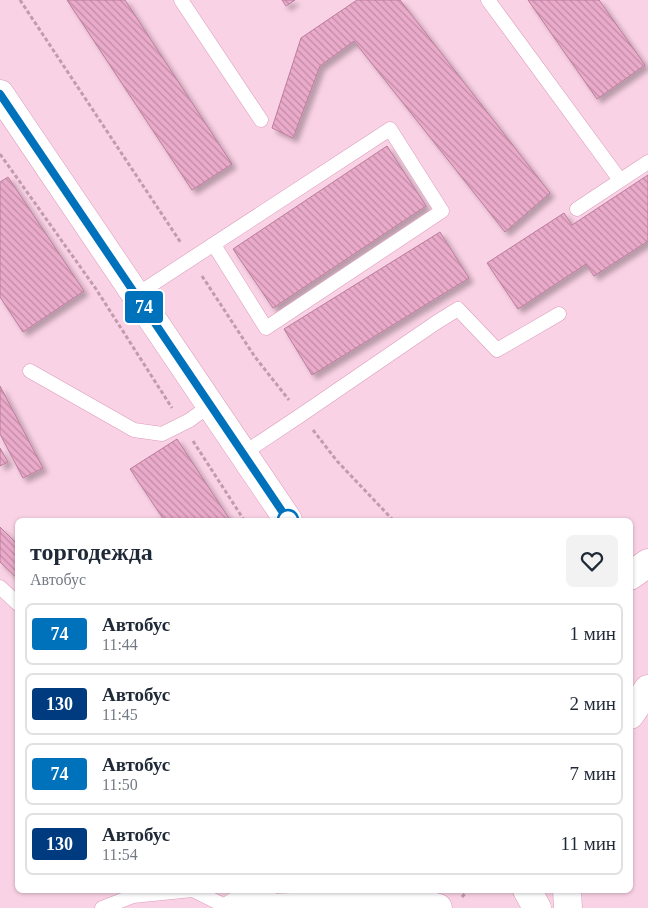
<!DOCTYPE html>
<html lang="ru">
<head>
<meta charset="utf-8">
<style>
	body { margin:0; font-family:Georgia,serif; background:#f2f2f3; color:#1f2937; height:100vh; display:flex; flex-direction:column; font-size:19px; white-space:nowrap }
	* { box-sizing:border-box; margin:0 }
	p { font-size:16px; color:#747a83 }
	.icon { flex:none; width:28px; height:28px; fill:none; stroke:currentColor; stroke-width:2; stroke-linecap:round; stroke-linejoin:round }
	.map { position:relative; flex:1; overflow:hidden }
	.sheet { position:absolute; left:15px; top:518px; width:618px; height:375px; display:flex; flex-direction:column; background:#fff; border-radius:8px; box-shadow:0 1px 4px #0004 }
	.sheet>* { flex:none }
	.badge { padding:0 10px; border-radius:4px; font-size:18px; line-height:32px }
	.map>.badge { position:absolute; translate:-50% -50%; box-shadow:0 0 0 2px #fff }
	.round { display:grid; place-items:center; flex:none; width:52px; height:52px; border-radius:8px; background:#f2f2f3 }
	.headline { display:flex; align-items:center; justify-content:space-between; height:85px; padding:0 15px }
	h1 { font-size:24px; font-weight:600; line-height:38px }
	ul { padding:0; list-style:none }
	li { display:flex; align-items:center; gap:15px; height:62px; margin:0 10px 8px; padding:0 5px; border:2px solid #e0e1e3; border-radius:8px }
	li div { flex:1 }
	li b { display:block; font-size:19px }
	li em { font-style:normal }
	li .badge { min-width:55px; font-weight:700; text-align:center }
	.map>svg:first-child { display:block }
</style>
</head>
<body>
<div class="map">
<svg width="648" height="908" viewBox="0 0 648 908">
	<defs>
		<pattern id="building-back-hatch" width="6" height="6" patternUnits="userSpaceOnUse" patternTransform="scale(1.25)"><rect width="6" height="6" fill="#eaaaca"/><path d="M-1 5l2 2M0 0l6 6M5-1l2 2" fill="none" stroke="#c08ba5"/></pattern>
		<filter id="shadow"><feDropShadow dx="4.5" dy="4.5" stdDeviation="2.5" flood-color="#0004"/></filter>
	</defs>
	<rect width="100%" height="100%" fill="#fad2e5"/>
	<path fill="url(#building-back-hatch)" stroke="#bb7d9d" filter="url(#shadow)" d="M 67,0 L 125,0 L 232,164 L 192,190 Z
		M 282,0 L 295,0 L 286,6 Z
		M 357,0 L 400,0 L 550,193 L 505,232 L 354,41 L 320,66 L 293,138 L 272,128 L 301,38 Z
		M 528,0 L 599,0 L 645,65 L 597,99 Z
		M 387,146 L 426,206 L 273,308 L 233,249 Z
		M 648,175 L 648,241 L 594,276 L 586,264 L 518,309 L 487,263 L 564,213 L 572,225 Z
		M 8,177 L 84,291 L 23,332 L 0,297 L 0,182 Z
		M 440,232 L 469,278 L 312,375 L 284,329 Z
		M 0,386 L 43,468 L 23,478 L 0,434 Z
		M 177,439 L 230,520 L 164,520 L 130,469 Z
		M 0,448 L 8,462 L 0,466 Z
		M 0,527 L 18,545 L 18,579 L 0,562 Z"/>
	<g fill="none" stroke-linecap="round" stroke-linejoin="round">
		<g stroke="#db9bbb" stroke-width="15">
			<path id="service" d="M 181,0 L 261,120
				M 488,0 L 620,180
				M 577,209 L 648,162
				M 136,295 L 390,129 L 442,211 L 266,328 L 214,245
				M 30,371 L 134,430 L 162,434 L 190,420 L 210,405
				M 244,453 L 301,415 L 437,322 L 458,309 L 497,350 L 559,314
				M 0,587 L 18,604
				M 193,890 L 229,908
				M 102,908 L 133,896 L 192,890"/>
		</g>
		<g stroke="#db9bbb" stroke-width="29">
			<path id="secondary" d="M 0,94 L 288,520
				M 630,576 L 648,563
				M 630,715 L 648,689
				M 527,890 L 537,908
				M 567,890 L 568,908
				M 233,908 L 262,890
				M 263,908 L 319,906 L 336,905 L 366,898 L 401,897 L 438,908"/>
		</g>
		<path stroke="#c09cad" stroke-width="3" stroke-dasharray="4 2.5" stroke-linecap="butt" d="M 20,0 L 181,243
			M 0,154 L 96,289 L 172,408
			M 202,276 L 255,357 L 289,400
			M 313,430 L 337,461 L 393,520
			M 193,441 L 244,520
			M 462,897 L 467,891"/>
		<use href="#service" stroke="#fff" stroke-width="14"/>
		<use href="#secondary" stroke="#fff" stroke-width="28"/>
	</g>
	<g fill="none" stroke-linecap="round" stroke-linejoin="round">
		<g stroke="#fff" stroke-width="11">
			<path id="line" d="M 0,94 L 288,520"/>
		</g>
		<use href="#line" stroke="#0072bc" stroke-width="8"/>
	</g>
	<circle fill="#fff" stroke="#0072bc" stroke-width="2.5" cx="288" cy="520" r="10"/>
</svg>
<b class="badge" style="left:144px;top:307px;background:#0072bc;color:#fff">74</b>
<section class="sheet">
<div class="headline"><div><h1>торгодежда</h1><p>Автобус</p></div><a class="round"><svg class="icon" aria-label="heart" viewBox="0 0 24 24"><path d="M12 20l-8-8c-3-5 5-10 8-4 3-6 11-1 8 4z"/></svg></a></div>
<ul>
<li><span class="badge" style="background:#0072bc;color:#fff">74</span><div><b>Автобус</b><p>11:44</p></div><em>1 мин</em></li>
<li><span class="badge" style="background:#003b80;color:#fff">130</span><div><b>Автобус</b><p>11:45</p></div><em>2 мин</em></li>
<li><span class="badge" style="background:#0072bc;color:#fff">74</span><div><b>Автобус</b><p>11:50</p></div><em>7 мин</em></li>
<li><span class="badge" style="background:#003b80;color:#fff">130</span><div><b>Автобус</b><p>11:54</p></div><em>11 мин</em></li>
</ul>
</section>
</div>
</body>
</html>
